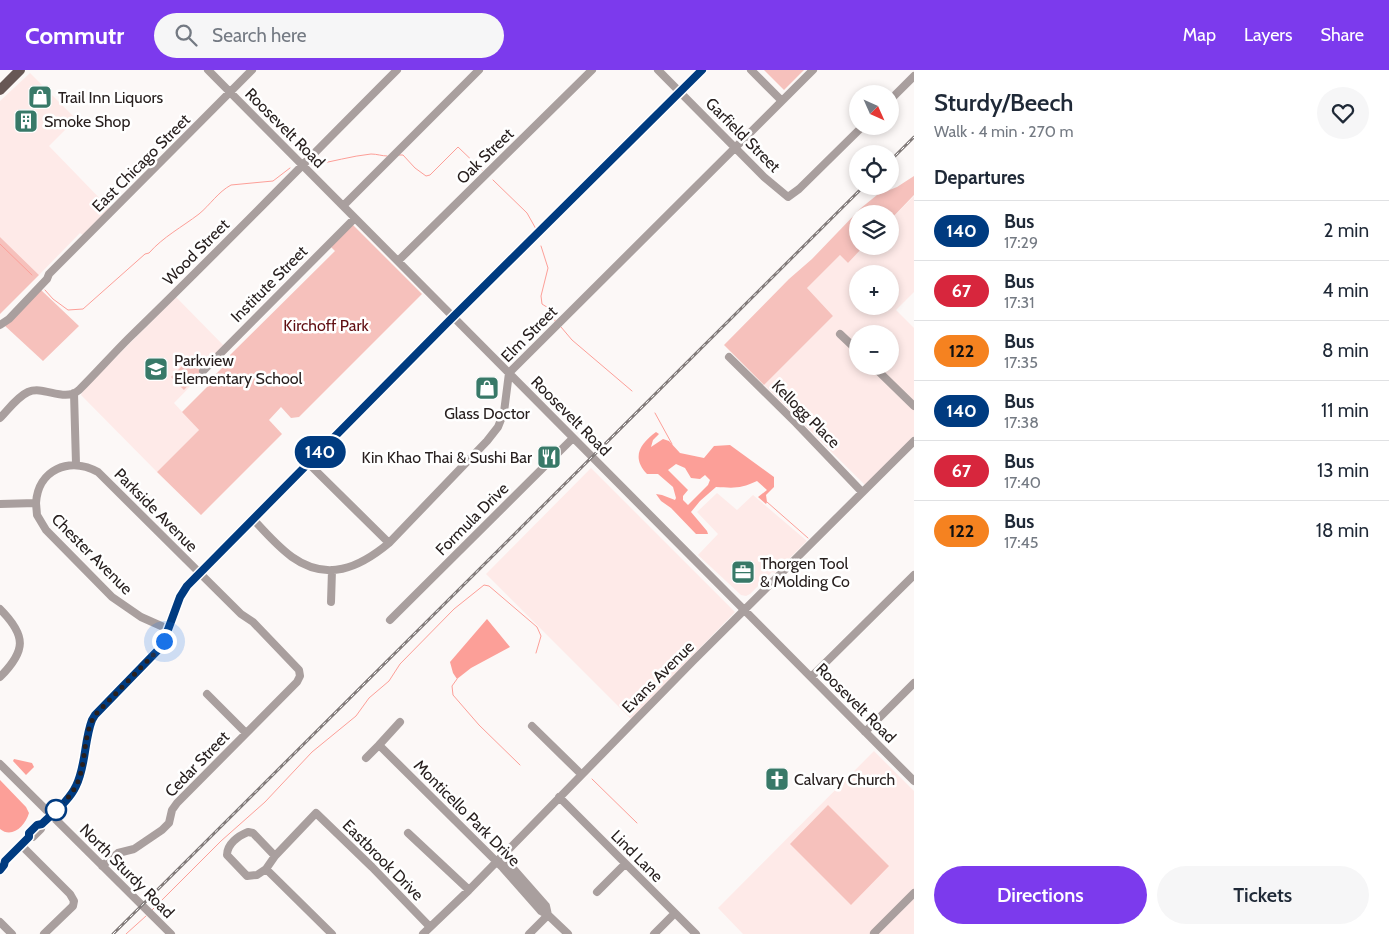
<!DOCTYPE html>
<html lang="en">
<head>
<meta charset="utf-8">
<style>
	body { margin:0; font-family:Cabin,sans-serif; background:#f6f6f7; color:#1f2937; height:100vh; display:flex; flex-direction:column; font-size:19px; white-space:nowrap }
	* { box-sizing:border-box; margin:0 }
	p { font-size:16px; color:#747a83 }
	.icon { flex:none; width:28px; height:28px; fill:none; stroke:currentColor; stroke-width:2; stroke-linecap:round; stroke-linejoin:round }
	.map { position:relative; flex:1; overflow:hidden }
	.panel { display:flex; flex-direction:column; background:#fff; width:475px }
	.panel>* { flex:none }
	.badge { padding:0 10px; border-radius:16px; font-size:18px; line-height:32px }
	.needle { width:32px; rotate:135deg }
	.tools { position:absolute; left:849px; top:15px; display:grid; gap:10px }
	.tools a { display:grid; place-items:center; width:50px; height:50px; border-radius:50%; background:#fff; box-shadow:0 2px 8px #0003; font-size:25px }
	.you { position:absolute; width:25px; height:25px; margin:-12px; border:4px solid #fff; border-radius:50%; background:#1a73e8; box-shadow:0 0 0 8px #1a73e833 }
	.map>.badge { position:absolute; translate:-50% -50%; box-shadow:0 0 0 2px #fff }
	h2 { padding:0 20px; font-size:19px; line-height:45px }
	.round { display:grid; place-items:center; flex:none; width:52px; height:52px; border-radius:26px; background:#f6f6f7 }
	.overview { display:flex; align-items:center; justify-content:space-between; height:85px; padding:0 20px }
	h1 { font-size:24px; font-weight:600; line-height:38px }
	.button { display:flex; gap:10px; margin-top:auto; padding:10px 20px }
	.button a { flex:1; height:58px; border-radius:30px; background:#7c3aed; color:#fff; font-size:20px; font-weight:600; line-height:58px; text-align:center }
	.button a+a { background:#f6f6f7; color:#1f2937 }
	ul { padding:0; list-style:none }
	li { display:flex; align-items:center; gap:15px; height:60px; padding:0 20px; border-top:1px solid #e0e1e3 }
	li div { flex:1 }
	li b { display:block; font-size:19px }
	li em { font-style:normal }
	li .badge { min-width:55px; font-weight:700; text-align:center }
	header { display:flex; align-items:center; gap:30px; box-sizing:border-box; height:70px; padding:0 25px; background:#7c3aed; color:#fff }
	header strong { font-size:24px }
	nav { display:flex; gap:28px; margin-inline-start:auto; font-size:18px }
	.search { width:350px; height:45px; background:#f6f6f7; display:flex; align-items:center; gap:12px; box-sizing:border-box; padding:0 18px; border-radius:28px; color:#747a83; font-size:19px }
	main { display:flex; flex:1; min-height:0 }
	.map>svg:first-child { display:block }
</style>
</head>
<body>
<header>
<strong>Commutr</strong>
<div class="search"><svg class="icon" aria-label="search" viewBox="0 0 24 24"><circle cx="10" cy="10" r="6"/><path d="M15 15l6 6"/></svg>Search here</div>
<nav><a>Map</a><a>Layers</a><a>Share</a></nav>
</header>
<main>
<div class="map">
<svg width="914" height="864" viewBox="0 0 914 864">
	<rect width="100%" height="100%" fill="#fcf8f7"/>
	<path fill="#feeae8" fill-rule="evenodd" d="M 30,3 L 76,49 L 49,76 L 110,139 L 84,166 L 80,163 L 39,205 L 0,167 L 0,31 Z
		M 914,126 L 914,222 L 896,240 L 914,258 L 914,366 L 865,415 L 764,315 L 833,246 L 807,218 L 840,185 L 848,193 L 864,176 L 890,176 L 890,150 ZM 858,204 L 890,204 L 890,236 L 858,236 ZM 858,264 L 890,264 L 890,296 L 858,296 Z
		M 176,227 L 227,279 L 174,333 L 199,360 L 157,402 L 81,325 L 84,319 Z
		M 591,398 L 735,542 L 631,649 L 486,504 Z
		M 717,423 L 737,440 L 753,425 L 807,471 L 775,503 L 772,502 L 750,524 L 746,526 L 741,525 L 698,485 L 718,464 L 697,442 Z
		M 874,681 L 914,721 L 914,864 L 743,864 L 718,838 Z"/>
	<path fill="#f6c1bc" d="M 764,0 L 804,0 L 784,20 Z
		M 914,106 L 914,125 L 890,150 L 890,144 L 858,144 L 858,176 L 864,176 L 848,193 L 840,185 L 807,218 L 833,246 L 764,315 L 724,275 L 789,209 L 812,189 L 861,138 L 877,125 L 897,117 Z
		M 352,154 L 422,224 L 299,347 L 291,348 L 281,337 L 269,350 L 282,364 L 201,445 L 157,402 L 199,360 L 182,342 L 211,313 L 209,311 L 232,288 L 230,285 L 335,181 L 330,176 Z
		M 0,167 L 39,205 L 0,244 Z
		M 41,220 L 79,256 L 43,291 L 4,255 Z
		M 189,289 L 201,301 L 184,320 L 171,307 Z
		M 828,735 L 889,796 L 851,835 L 790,774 Z"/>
	<path fill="#fc9f98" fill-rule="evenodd" d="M 656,362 L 659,364 L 653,370 L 651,377 L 663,369 L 669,371 L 680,383 L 704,388 L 714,376 L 730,375 L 774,407 L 774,417 L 766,425 L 767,432 L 766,434 L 758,427 L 767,420 L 757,411 C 740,419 734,418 716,417 L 700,431 L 691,442 L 707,461 L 708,464 L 696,464 L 671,438 L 661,431 L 656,424 L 662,425 L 675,430 L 676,428 L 673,417 L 658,404 L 647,404 C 631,387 640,374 656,362 ZM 676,394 L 685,398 L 691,408 L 700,409 L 705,405 L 710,410 L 708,415 L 688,435 L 683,430 L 683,426 L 688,420 L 668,400 Z
		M 487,549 L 510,577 L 471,598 L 457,609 L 453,603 L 450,592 Z
		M 14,689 L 32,693 L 34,697 L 26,705 L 13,691 Z
		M 0,710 L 26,737 L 29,743 C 25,756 12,769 0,759 Z"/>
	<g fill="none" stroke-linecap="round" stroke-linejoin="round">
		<path stroke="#fc9f98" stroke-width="1" d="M 399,85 L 403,85 L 415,98 L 426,106 L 430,105 L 458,77 L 482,100
			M 312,95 C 332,92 351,86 371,84 C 377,84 382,86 387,86
			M 493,110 L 527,143 L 536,159
			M 0,174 L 32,205
			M 541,176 L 548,198 L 541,226 L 542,234 L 553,241 L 555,251
			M 45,220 L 53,229 L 68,240 L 83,239 L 145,184 L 149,183 C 163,167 182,157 199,144 C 210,135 218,122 231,115 L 273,111 L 290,98
			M 561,257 L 572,270 L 632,321
			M 655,343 L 672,374
			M 767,432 L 808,468
			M 457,609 L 452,616 L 453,625 L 479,655 L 520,695
			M 592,709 L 637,753
			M 152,840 L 221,771 L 265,732 L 312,682 L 356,646 L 369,628 L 389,611 L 400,594 L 454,539 L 484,515 L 489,516 L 537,557 L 541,566 L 536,583
			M 126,864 L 146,846"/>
		<path stroke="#a99f9e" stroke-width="8" d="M 208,0 L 914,711
			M 658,0 L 764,107 L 788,127 L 799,119 L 863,56
			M 751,0 L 782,31
			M 890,30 L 914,6
			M 343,136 L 479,0
			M 398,191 L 592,0
			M 0,255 L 9,249 L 47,209 L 49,204 L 252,0
			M 840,264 L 858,281
			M 729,287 L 796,353 L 862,422
			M 873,296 L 914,336
			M 203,301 L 355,148
			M 74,323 L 76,394
			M 0,348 C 8,340 17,327 28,322 C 44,315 64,333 79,320 C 96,303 112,285 129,268 C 220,180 308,89 397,0
			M 309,394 L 389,473
			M 36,433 L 37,445 L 46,460 L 112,527 L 141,547 L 168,559
			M 0,434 L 36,433 C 38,400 69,386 98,402 L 241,544 L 253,552 L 299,600 L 300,606 L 297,612 L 177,733 L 172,740 L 169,753 L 162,760 L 134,779 L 118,783 L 102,796
			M 253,449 C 265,462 277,476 292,487 C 327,512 359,498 389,473 L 487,371 L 498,357 L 504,342 L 509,303 L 813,0
			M 331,532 L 332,500
			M 0,539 C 27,566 26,581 0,607
			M 390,550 L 573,368
			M 811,607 L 914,505
			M 207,624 L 246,663
			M 532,656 L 581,704
			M 865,662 L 914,613
			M 379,675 L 400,652
			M 366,688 L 379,675 L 503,798 L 541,841 L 548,845 L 568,864
			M 0,694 L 171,864
			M 559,727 L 696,864
			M 408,763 L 469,820
			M 29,767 L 33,767 L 41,759 L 42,754
			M 21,775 L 70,824 L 74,831 L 73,836 L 44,864
			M 275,786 L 253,763 L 248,762 C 238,766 227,774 227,785 L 247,806 L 257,805 L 266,799 L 275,786 L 316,743 L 372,797 L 430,857
			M 502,786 L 546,836 L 548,845
			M 266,799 L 332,864
			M 0,800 L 4,795 L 5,791 L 29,767 L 29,763 L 37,755 L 42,754 C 53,743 69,731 76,716 C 86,696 84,671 91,650 L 95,645 L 162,576 L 180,527 L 187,516 L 449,251 L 702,0
			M 597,822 L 625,794
			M 0,852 L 12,864
			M 874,863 L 914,823
			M 423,864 L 469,820 L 693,591 L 914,371
			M 529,864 L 548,845
			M 654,864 L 675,843"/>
		<path stroke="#675755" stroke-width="10" d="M 0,20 L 20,0"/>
		<g stroke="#827b7a" stroke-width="3">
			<path id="rail" d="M 890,91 L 914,67
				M 113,864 L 864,116"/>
		</g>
		<use href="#rail" stroke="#fff" stroke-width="1" stroke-dasharray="4" stroke-linecap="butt"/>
	</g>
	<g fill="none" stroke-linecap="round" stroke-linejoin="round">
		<g stroke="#fff" stroke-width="11">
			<path id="line" d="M 0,800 L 4,795 L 5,791 L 29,767 L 29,763 L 37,755 L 42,754 C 53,743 69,731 76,716 C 86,696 84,671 92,650 L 95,645 L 162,576 L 180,527 L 187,516 L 449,251 L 702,0"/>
		</g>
		<use href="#line" stroke="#003b80" stroke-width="8"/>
		<path stroke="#28201f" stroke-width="5" stroke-dasharray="0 9" d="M 56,740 C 64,733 71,725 76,716 C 87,694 82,666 95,645 L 158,580 L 164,571"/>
	</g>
	<defs>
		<g id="shop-square" transform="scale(1.25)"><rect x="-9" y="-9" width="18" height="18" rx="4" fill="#387968" stroke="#fff"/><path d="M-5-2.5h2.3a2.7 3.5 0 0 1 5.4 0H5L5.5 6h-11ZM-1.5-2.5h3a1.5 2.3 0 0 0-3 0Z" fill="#fff"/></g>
		<g id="building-square" transform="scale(1.25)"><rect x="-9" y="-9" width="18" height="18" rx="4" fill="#387968" stroke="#fff"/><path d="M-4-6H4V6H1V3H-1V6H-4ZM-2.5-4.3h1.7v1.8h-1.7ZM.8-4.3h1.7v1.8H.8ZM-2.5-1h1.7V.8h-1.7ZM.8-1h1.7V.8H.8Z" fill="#fff"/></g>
		<g id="school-square" transform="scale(1.25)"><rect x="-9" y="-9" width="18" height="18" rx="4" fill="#387968" stroke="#fff"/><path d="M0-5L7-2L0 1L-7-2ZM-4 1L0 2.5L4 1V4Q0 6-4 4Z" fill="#fff"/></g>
		<g id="restaurant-square" transform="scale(1.25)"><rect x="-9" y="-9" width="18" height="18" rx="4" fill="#387968" stroke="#fff"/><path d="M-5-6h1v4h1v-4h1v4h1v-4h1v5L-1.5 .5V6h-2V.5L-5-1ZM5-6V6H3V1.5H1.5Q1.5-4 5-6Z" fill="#fff"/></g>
		<g id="office-square" transform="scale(1.25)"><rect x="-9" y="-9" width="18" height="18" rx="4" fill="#387968" stroke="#fff"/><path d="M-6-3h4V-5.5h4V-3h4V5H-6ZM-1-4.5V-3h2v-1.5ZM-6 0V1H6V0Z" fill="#fff"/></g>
		<g id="church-square" transform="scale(1.25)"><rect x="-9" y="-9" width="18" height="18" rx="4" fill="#387968" stroke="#fff"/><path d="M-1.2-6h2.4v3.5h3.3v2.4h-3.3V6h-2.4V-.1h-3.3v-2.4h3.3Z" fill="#fff"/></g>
	</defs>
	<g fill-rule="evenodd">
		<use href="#shop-square" x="40" y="27"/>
		<use href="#building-square" x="26" y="51"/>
		<use href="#school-square" x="156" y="299"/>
		<use href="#shop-square" x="487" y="318"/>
		<use href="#restaurant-square" x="549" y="387"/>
		<use href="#office-square" x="743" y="502"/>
		<use href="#church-square" x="777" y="709"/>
	</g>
	<circle fill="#fff" stroke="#003b80" stroke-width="2.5" cx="56" cy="740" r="10"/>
	<g text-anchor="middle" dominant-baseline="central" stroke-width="5" stroke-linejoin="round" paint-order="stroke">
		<g font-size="16" fill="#28201f" stroke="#fff" text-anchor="start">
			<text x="58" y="27">Trail Inn Liquors</text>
			<text x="44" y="51">Smoke Shop</text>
			<text x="174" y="290">Parkview<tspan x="174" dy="18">Elementary School</tspan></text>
			<text x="487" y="343" text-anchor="middle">Glass Doctor</text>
			<text x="532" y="387" text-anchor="end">Kin Khao Thai &amp; Sushi Bar</text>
			<text x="760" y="493">Thorgen Tool<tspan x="760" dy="18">&amp; Molding Co</tspan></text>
			<text x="794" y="709">Calvary Church</text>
		</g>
		<g font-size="16" fill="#28201f" stroke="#fff">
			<text transform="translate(285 58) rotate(45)">Roosevelt Road</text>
			<text transform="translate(743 65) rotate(45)">Garfield Street</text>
			<text transform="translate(485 86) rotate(-44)">Oak Street</text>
			<text transform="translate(141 93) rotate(-45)">East Chicago Street</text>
			<text transform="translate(196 182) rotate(-45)">Wood Street</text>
			<text transform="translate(269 214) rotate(-45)">Institute Street</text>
			<text transform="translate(529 264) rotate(-45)">Elm Street</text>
			<text transform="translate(806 344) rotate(45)">Kellogg Place</text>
			<text transform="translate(571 346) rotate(45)">Roosevelt Road</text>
			<text transform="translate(156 440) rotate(45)">Parkside Avenue</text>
			<text transform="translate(472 449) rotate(-45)">Formula Drive</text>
			<text transform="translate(92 484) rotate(45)">Chester Avenue</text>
			<text transform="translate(658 607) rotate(-45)">Evans Avenue</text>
			<text transform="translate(856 633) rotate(45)">Roosevelt Road</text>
			<text transform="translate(197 694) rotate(-46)">Cedar Street</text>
			<text transform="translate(467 743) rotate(45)">Monticello Park Drive</text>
			<text transform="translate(637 786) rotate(45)">Lind Lane</text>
			<text transform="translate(383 790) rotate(45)">Eastbrook Drive</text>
			<text transform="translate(127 801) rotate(45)">North Sturdy Road</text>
		</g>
		<g font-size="16" fill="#610f13" stroke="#fff">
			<text x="326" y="255">Kirchoff Park</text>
		</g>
	</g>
</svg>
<div class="tools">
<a><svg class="needle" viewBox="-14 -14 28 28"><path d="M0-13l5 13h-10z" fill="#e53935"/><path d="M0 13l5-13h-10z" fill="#747a83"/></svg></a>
<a><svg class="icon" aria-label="locate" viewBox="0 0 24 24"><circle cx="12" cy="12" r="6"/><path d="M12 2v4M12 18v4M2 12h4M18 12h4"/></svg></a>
<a><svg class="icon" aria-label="layers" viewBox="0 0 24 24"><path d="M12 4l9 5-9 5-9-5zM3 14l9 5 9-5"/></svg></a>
<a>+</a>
<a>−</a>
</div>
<div class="you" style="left:164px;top:571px"></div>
<b class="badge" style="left:320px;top:382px;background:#003b80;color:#fff">140</b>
</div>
<section class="panel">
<div class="overview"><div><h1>Sturdy/Beech</h1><p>Walk · 4 min · 270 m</p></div><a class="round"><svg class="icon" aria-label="heart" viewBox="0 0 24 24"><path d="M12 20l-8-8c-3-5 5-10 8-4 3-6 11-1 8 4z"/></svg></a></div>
<h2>Departures</h2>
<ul>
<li><span class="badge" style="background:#003b80;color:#fff">140</span><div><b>Bus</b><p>17:29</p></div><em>2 min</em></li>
<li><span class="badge" style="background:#d7263d;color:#fff">67</span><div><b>Bus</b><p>17:31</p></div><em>4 min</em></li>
<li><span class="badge" style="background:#f58220;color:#111">122</span><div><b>Bus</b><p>17:35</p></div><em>8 min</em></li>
<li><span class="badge" style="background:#003b80;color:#fff">140</span><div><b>Bus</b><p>17:38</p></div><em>11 min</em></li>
<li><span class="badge" style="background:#d7263d;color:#fff">67</span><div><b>Bus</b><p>17:40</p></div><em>13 min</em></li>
<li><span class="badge" style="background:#f58220;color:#111">122</span><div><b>Bus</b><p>17:45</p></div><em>18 min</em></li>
</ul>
<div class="button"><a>Directions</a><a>Tickets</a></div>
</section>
</main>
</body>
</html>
